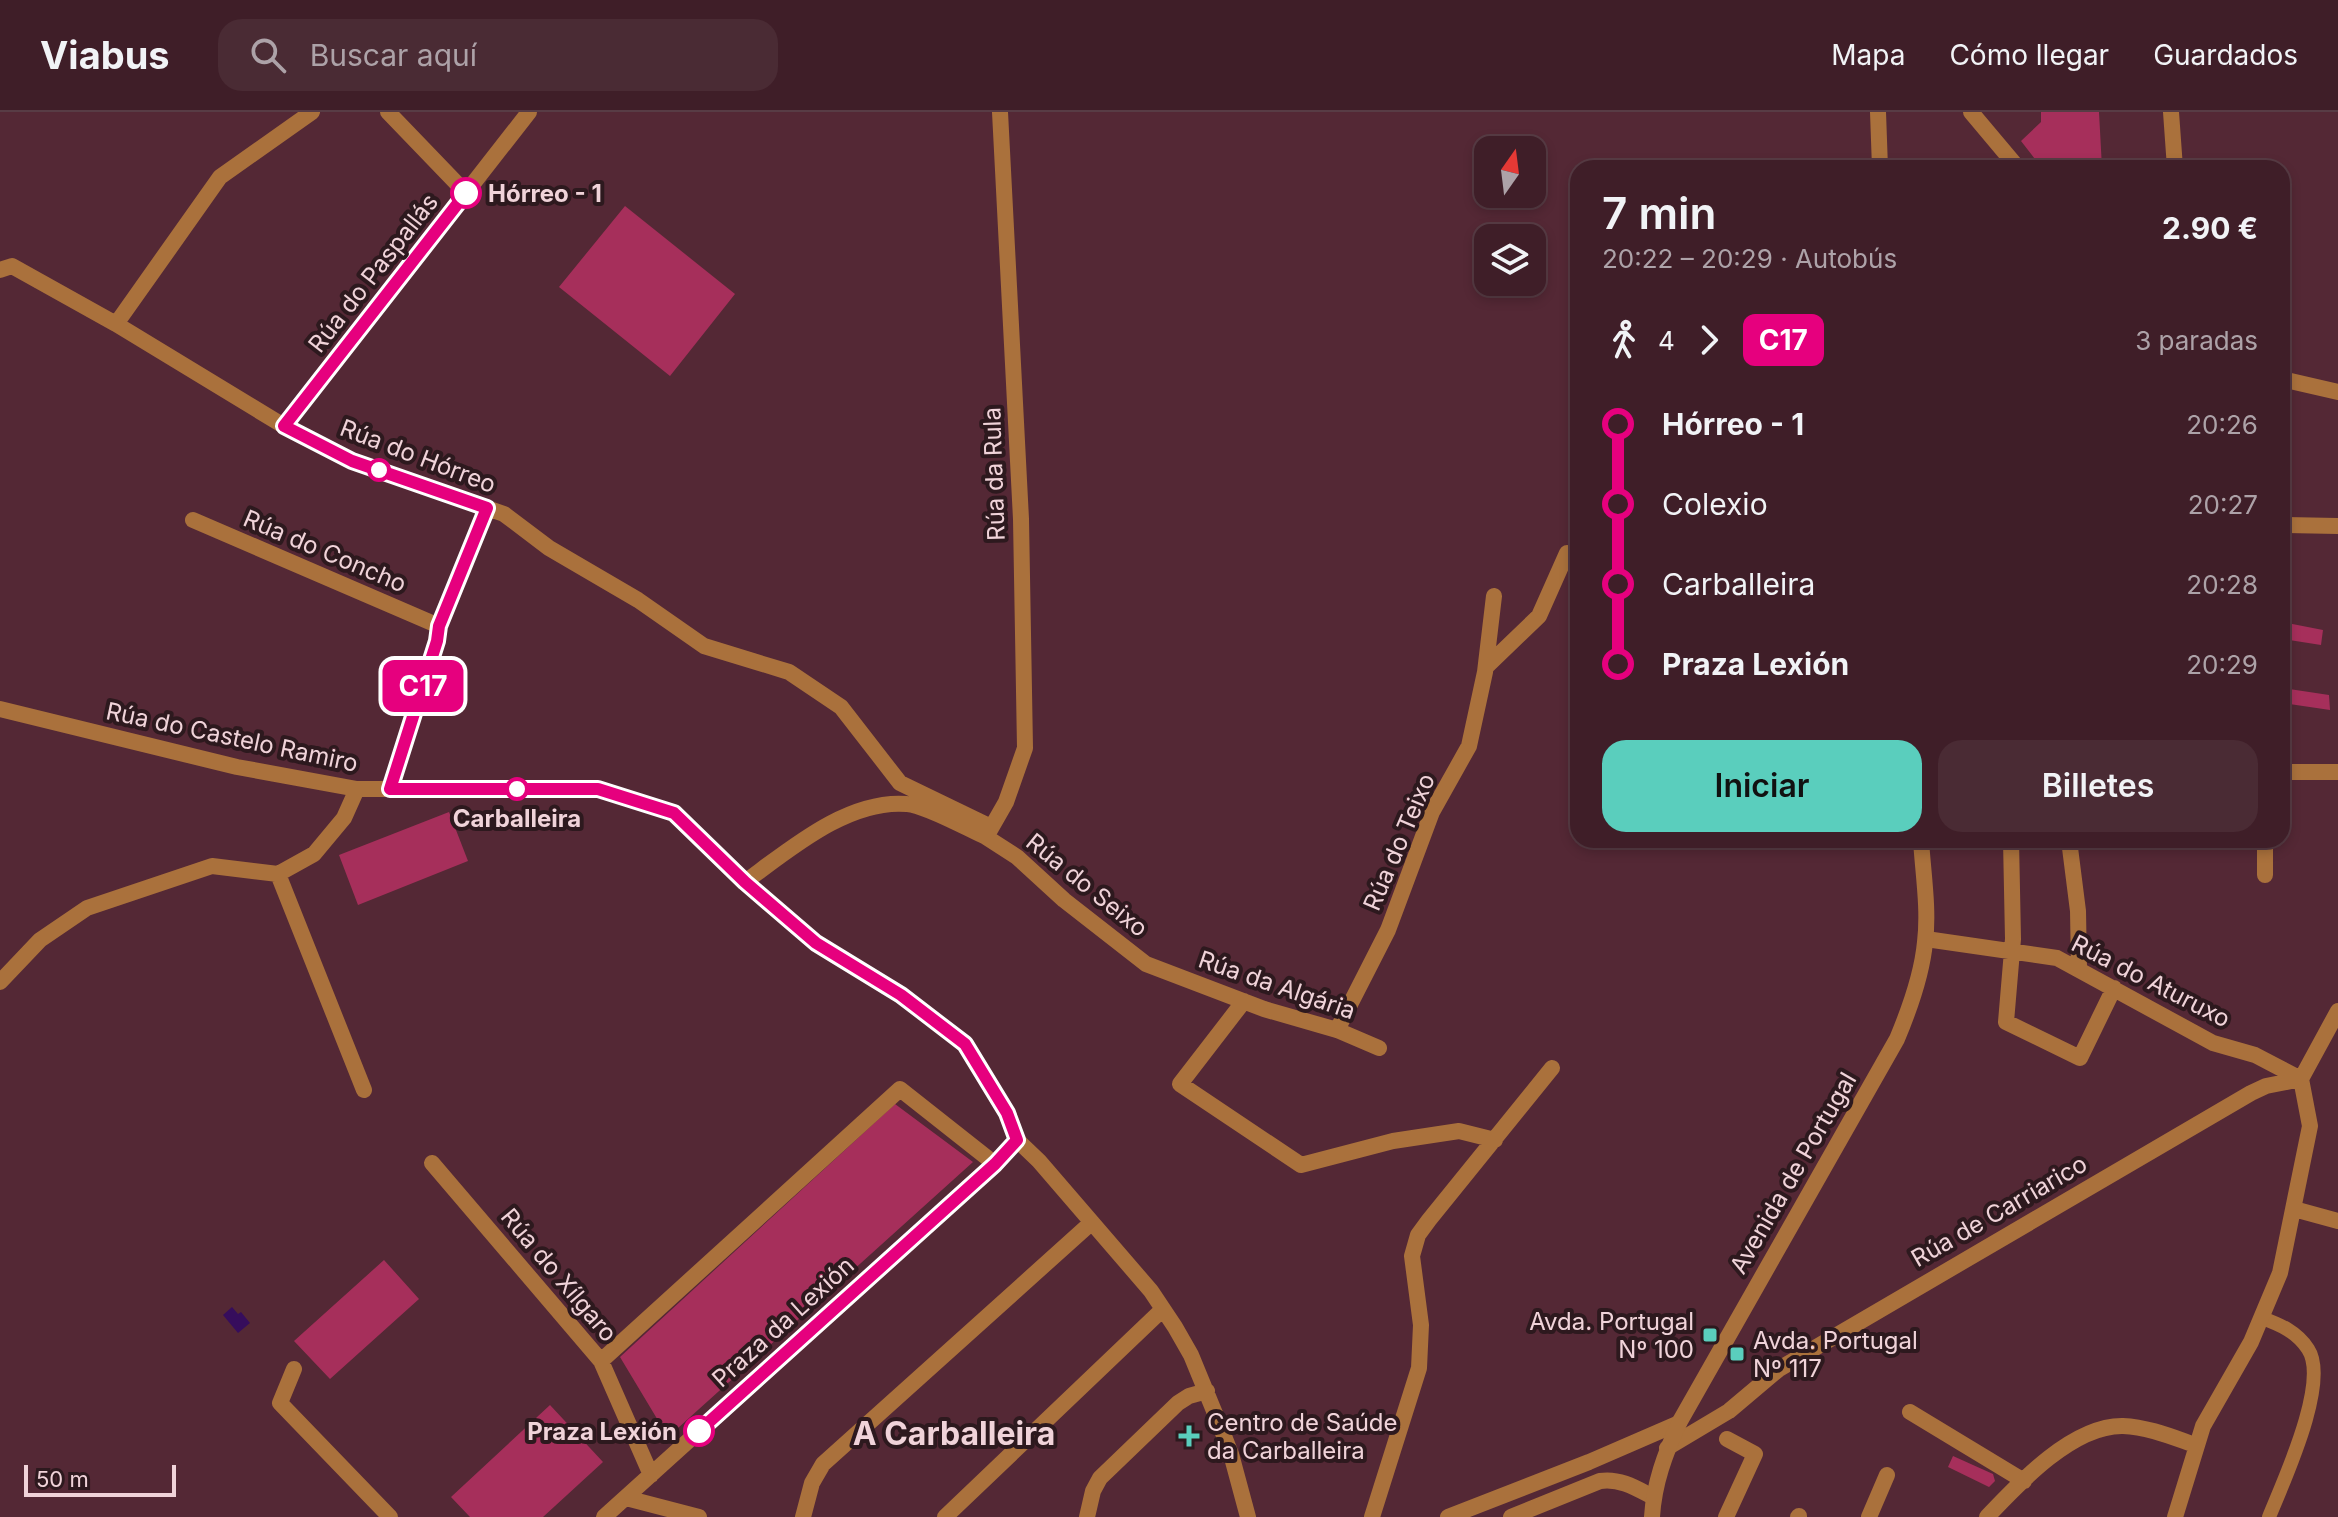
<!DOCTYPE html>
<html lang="es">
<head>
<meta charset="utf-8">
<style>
	body { margin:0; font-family:Inter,sans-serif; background:#4a2b34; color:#f1f3f6; height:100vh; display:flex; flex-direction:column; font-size:30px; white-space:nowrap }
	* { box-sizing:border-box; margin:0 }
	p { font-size:26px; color:#ada2a8 }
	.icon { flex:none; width:44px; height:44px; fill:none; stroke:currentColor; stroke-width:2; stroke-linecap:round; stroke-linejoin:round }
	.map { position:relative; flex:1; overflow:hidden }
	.details { position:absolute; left:1570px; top:48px; width:720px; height:688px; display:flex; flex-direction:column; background:#3f1e28; border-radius:24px; box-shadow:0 4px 12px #0003,0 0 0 2px #583c45 }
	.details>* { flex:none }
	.badge { padding:0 16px; border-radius:12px; font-size:28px; line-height:52px }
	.needle { width:52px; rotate:14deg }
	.buttons { position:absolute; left:1474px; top:24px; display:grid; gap:16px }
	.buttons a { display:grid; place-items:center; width:72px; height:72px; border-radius:16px; background:#3f1e28; box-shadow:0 4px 12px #0003,0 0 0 2px #583c45; font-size:40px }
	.scale { position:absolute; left:24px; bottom:20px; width:152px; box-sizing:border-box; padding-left:8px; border:4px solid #f0d3d9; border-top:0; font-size:22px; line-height:28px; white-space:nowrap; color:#f0d3d9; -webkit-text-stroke:6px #2d191e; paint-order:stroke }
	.map>.badge { position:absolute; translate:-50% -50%; box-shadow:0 0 0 4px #fff }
	.legs { display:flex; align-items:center; gap:12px; height:88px; padding:0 32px; font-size:26px }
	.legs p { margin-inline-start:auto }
	.summary { display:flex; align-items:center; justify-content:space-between; height:136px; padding:0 32px }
	h1 { font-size:44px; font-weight:600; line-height:60px }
	.cta { display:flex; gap:16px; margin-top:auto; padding:16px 32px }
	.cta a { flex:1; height:92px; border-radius:24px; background:#5acebd; color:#111; font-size:32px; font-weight:600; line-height:92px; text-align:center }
	.cta a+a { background:#4a2b34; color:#f1f3f6 }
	ul { padding:0 32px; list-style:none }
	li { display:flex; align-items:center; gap:28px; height:80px; font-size:30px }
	li i { display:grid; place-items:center; width:12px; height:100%; margin:0 10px; background:currentColor }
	li i::after { content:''; width:20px; height:20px; margin:-10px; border:6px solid; border-radius:50%; background:#3f1e28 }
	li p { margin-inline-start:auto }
	li:first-child i { background:linear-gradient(#0000 50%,currentColor 0) }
	li:last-child i { background:linear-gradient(currentColor 50%,#0000 0) }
	header { display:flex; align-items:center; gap:48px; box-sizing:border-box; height:112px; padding:0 40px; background:#3f1e28; border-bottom:2px solid #583c45 }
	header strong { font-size:38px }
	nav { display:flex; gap:44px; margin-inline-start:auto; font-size:28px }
	.search { width:560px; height:72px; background:#4a2b34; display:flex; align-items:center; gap:20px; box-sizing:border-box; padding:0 28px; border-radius:24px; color:#ada2a8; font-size:30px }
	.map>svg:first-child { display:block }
</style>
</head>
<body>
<header>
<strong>Viabus</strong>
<div class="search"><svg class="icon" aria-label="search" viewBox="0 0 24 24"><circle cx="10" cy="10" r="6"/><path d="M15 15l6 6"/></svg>Buscar aquí</div>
<nav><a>Mapa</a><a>Cómo llegar</a><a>Guardados</a></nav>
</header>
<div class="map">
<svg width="2338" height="1405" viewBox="0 0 2338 1405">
	<rect width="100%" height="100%" fill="#542835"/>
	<path fill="#a62f5b" d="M 2041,0 L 2099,0 L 2102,56 L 2042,56 L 2021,29 L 2041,10 Z
		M 625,94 L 735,182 L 670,264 L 559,175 Z
		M 2282,510 L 2323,518 L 2321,533 L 2282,527 Z
		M 2282,576 L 2329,583 L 2330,598 L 2282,591 Z
		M 449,700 L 468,749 L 358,793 L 339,743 Z
		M 895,992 L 973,1050 L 668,1325 L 620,1245 Z
		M 384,1148 L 419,1187 L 330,1267 L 294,1229 Z
		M 550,1293 L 603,1350 L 543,1405 L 470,1405 L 451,1385 Z
		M 1953,1344 L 1993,1362 L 1995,1369 L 1989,1375 L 1948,1355 Z"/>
	<path fill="#360d5c" d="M 232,1195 L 238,1202 L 241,1200 L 250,1211 L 238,1221 L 223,1203 Z"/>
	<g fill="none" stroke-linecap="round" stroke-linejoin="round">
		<path stroke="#aa713c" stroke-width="14" d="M 2262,1206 C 2281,1213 2297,1220 2308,1237 C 2330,1270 2283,1370 2269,1405"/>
		<path stroke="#aa713c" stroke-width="16" d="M 388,0 L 466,81
			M 1971,0 L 2018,56
			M 2171,0 L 2175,56
			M 0,158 L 12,154 L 116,212 L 284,314 L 352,349 L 504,402 L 549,436 L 638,488 L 704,534 L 789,560 L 841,595 L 900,671 L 991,715
			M 116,212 L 220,65 L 312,0
			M 2282,267 L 2338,280
			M 284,314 L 529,0
			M 193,408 L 439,514
			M 2282,413 L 2338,414
			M 1486,555 L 1539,504 L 1567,441
			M 0,597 L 237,655 L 357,677 L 598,677 L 674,701 L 745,770 L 816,831 L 901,883 L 965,932 L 1007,1001 L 1017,1028 L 1039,1049 L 1151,1179 L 1175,1215 L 1191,1243 L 1221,1316 L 1231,1342 L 1248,1405
			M 2282,660 L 2338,660
			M 390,677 L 437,529 L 439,514 L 487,396
			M 986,725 L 1017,745 L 1064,788 L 1146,852 L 1264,897 L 1337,918 L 1379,936
			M 2011,728 L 2013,827 L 2006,910 L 2080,946 L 2114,876
			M 2069,728 L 2078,799 L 2079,856
			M 278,762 L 364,978
			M 2265,763 L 2265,728
			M 745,770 C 790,737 848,687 907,692 C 925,693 968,717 986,725 L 1006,690 L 1025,636 L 1021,407 L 1000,0
			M 1926,827 L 2057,846 L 2213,931 L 2255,943 L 2301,967
			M 0,870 L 40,828 L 87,796 L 212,754 L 278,762 L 314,742 L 344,706 L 357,677
			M 1244,889 L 1180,972 L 1301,1053 L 1393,1029 L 1459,1019 L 1495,1028
			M 1337,918 L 1388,818 L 1432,700 L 1469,634 L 1485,560 L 1494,484
			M 2301,967 L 2338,899
			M 432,1051 L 601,1249 L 651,1363
			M 2294,1097 L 2338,1109
			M 601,1249 L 900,977 L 995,1052
			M 294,1257 L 280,1291 L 390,1405
			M 1910,1300 L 2024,1369
			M 1667,1336 L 1729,1299 L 1779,1257 L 2251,981 L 2266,974 L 2301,967
			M 626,1386 L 699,1405
			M 604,1405 L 995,1052 L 1017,1028
			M 803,1405 L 812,1371 L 823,1352 L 1091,1111
			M 945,1405 L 1163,1197
			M 1087,1405 L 1093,1379 L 1100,1366 L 1178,1291 L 1189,1284 L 1207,1279
			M 1372,1405 L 1419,1256 L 1421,1213 L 1412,1144 L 1418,1123 L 1429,1108 L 1552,956
			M 1448,1405 L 1589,1350 L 1679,1311
			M 1511,1405 L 1600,1369 C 1620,1366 1636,1376 1653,1385
			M 1726,1405 L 1755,1342 L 1727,1327
			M 1798,1405 L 1799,1404
			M 1869,1405 L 1887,1363
			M 1987,1405 C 2019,1371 2073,1313 2123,1314 C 2148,1315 2172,1325 2195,1333
			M 2175,1405 L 2203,1314 L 2251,1230 L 2280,1161 L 2310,1014 L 2301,967"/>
		<path stroke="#aa713c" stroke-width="16" d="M 1878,0 L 1880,56
			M 1652,1405 C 1654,1371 1665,1342 1679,1311 L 1897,927 C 1910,896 1922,863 1925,830 C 1929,797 1923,761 1921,728"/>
	</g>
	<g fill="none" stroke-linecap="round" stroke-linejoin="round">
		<g stroke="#fff" stroke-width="18">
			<path id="line-1" d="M 466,81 L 284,314 L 352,349 L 487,396 L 439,514 L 437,529 L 390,677 L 598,677 L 674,701 L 745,770 L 816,831 L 901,883 L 965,932 L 1007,1001 L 1017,1028 L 995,1052 L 699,1319"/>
		</g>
		<use href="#line-1" stroke="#e6007e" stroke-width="12"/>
	</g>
	<g fill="#fff" stroke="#e6007e" stroke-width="4">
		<circle cx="466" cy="81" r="14"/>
		<circle cx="379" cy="358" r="10"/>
		<circle cx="517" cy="677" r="10"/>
		<circle cx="699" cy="1319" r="14"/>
	</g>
	<g fill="#5acebd" stroke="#2d191e" stroke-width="3">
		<rect x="1702" y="1215" width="16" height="16" rx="4"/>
		<rect x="1729" y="1234" width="16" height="16" rx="4"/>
		<path d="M1185 1312h8v8h8v8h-8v8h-8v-8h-8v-8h8z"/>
	</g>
	<g text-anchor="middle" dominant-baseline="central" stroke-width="8" stroke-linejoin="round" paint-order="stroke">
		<g font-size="24" font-weight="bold" fill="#f0d3d9" stroke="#2d191e" text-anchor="start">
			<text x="488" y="81">Hórreo - 1</text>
			<text x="517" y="706" text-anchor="middle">Carballeira</text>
			<text x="677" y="1319" text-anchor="end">Praza Lexión</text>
		</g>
		<g font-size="24" fill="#f0d3d9" stroke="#2d191e">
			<text transform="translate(373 161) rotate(-52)">Rúa do Paspallás</text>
			<text transform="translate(418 344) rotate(21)">Rúa do Hórreo</text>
			<text transform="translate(994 362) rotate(-92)">Rúa da Rula</text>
			<text transform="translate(325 439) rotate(23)">Rúa do Concho</text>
			<text transform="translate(232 625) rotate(12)">Rúa do Castelo Ramiro</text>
			<text transform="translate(1399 730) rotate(-67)">Rúa do Teixo</text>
			<text transform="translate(1087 773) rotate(39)">Rúa do Seixo</text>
			<text transform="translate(2151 869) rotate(27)">Rúa do Aturuxo</text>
			<text transform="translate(1277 873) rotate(19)">Rúa da Algária</text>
			<text transform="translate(1793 1061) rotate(-60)">Avenida de Portugal</text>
			<text transform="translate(1999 1099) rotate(-30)">Rúa de Carriarico</text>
			<text transform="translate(559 1163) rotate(50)">Rúa do Xílgaro</text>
			<text transform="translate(783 1210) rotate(-42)">Praza da Lexión</text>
		</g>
		<g font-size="24" fill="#f0d3d9" stroke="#2d191e" text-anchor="start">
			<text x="1694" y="1209" text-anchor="end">Avda. Portugal<tspan x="1694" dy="28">Nº 100</tspan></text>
			<text x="1753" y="1228">Avda. Portugal<tspan x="1753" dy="28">Nº 117</tspan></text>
			<text x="1207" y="1310">Centro de Saúde<tspan x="1207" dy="28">da Carballeira</tspan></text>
		</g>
		<g font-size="32" font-weight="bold" fill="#f0d3d9" stroke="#2d191e">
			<text x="954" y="1321">A Carballeira</text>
		</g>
	</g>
</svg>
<div class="buttons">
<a><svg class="needle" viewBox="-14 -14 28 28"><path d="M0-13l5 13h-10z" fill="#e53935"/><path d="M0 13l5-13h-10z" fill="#ada2a8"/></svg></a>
<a><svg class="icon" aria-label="layers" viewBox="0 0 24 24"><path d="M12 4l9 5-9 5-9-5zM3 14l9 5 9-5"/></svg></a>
</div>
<div class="scale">50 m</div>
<b class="badge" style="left:423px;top:574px;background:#e6007e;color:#fff">C17</b>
<section class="details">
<div class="summary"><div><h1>7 min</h1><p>20:22 – 20:29 · Autobús</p></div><b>2.90 €</b></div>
<div class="legs"><svg class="icon" aria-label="walk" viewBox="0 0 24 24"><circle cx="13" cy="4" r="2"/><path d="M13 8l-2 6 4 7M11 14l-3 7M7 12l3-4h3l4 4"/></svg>4<svg class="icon" aria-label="forward" viewBox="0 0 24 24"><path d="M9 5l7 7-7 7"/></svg><b class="badge" style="background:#e6007e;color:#fff">C17</b><p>3 paradas</p></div>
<ul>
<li><i style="color:#e6007e"></i><b>Hórreo - 1</b><p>20:26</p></li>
<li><i style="color:#e6007e"></i><span>Colexio</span><p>20:27</p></li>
<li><i style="color:#e6007e"></i><span>Carballeira</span><p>20:28</p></li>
<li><i style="color:#e6007e"></i><b>Praza Lexión</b><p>20:29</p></li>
</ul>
<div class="cta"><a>Iniciar</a><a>Billetes</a></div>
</section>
</div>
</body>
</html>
